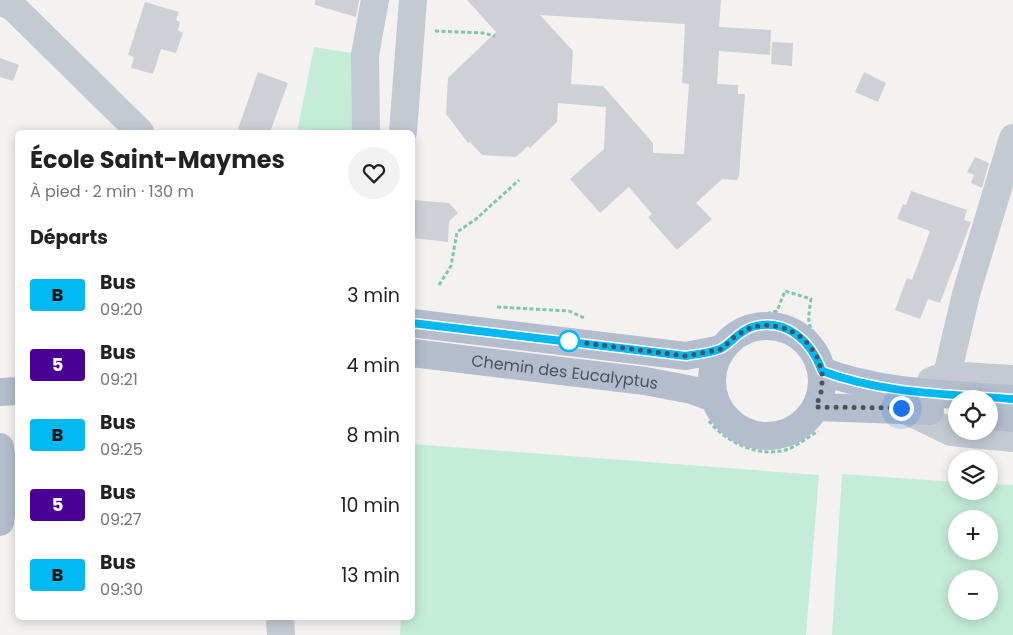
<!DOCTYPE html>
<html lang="fr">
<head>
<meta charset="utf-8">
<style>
	body { margin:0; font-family:Poppins,sans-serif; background:#f2f2f2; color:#222; height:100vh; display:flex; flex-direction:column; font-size:19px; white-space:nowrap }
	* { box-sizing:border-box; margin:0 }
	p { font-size:16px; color:#767676 }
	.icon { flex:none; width:28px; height:28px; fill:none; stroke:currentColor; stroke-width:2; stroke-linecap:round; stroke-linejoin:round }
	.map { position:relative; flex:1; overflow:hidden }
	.panel { position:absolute; left:15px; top:130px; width:400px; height:490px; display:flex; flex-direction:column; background:#fff; border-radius:8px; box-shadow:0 2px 12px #0003 }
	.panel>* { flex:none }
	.badge { padding:0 10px; border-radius:4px; font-size:18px; line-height:32px }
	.tools { position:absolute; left:948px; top:390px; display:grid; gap:10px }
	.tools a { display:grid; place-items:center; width:50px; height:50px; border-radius:50%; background:#fff; box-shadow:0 2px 12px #0003; font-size:25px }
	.you { position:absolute; width:25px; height:25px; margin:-12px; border:4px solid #fff; border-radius:50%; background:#1a73e8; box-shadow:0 0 0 8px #1a73e833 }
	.map>.badge { position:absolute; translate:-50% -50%; box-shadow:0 0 0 2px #fff }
	h2 { padding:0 15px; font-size:19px; line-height:45px }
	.round { display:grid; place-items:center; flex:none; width:52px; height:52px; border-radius:26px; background:#f2f2f2 }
	.summary { display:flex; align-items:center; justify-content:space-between; height:85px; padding:0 15px }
	h1 { font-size:24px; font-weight:700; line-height:38px }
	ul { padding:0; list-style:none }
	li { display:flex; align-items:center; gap:15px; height:70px; padding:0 15px }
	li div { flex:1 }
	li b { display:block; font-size:19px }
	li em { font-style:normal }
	li .badge { min-width:55px; font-weight:700; text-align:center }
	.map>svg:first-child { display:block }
</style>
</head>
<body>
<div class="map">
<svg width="1013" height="635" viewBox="0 0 1013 635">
	<rect width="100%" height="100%" fill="#f3f2f1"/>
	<path fill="#c5ecd9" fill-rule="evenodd" d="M 314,47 L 359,54 L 359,132 L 297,132 Z
		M 413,444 L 819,475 L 806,635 L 400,635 L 401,618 L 412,618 Z
		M 842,474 L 956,482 L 956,491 L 989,491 L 989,484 L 1013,485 L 1013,635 L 832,635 ZM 956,519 L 989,519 L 989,551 L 956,551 ZM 956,579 L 989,579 L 989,611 L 956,611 Z"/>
	<path fill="#cfd0d5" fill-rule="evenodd" d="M 315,0 L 359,0 L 356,17 L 315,5 Z
		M 467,0 L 721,0 L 719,27 L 771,30 L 770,55 L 719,51 L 717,84 L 738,85 L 738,94 L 745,94 L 739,176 L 737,180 L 722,179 L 696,203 L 712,219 L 677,250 L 648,217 L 652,214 L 629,187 L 600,213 L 570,179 L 604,149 L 606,107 L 558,103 L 557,122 L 530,148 L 528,146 L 516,157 L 482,155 L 470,142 L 468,143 L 446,114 L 448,78 L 496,32 ZM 540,15 L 685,24 L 682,83 L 689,84 L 684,154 L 653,153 L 653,143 L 603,86 L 571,84 L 573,51 Z
		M 145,2 L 179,12 L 176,20 L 180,22 L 178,30 L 183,33 L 176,53 L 161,49 L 153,74 L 131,68 L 134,57 L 128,55 Z
		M 772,42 L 793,43 L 792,66 L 771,64 Z
		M 0,58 L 19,65 L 13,81 L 0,77 Z
		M 258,72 L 288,83 L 270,132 L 249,132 L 238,129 Z
		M 864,72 L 886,83 L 878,102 L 855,92 Z
		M 975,157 L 989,163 L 982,188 L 971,183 L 974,175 L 967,172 Z
		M 911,191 L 967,210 L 964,220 L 971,222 L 940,303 L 928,299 L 920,319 L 895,310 L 907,278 L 912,280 L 930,231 L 897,219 L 903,204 L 906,205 Z
		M 413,200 L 449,203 L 458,213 L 449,221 L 448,242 L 412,238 Z"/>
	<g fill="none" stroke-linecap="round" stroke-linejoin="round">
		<path stroke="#80c7ad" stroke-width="3" stroke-dasharray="4 2.5" stroke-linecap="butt" d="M 435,31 L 483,33 L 495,36
			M 439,285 L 451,266 L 457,232 L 476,219 L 519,180
			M 497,307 L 569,311 L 584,318
			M 731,328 L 744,320 L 777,311 L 785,291 L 811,299 C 806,330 809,325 826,348
			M 709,421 C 726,443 763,460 791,448 C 800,443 809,437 818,431"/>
		<path stroke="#c3cad1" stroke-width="28" d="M 0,1 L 13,7 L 140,132
			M 366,132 L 365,55 L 375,0
			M 403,132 L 413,0
			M 947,375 L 966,294 L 1013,138
			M 931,381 L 947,375 L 1013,379
			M 901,408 L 951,432 L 1013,438
			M 280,618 L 281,635"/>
		<g stroke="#b4bdcd" stroke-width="28">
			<path d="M 412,323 L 686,356 L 722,349"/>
			<circle cx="767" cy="381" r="55"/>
			<path id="s1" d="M 412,353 L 645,381 L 692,390 L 714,398"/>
			<path d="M 822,371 C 883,394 949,394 1013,399"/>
			<path d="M 0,392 L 18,391"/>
			<path d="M 816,407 L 930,411"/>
			<path d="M 989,416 L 1013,418"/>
			<path d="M 0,447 L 5,489 L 0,522"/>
		</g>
	</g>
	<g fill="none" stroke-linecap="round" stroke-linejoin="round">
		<g stroke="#fff" stroke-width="11">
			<path id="line" d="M 412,323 L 686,356 C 697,354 710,353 720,349 C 730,345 737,332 752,327 C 786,317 811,341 822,371 C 883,394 949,394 1013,399"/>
		</g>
		<use href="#line" stroke="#00b8f2" stroke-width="8"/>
		<path stroke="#4b525d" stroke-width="5" stroke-dasharray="0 9" d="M 569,341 L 686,356 L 722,349 L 735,336 L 752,327 L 770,325 L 788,329 L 804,339 L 816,354 L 822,371 L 822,389 L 816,407 L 901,408"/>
	</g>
	<circle fill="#fff" stroke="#00b8f2" stroke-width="2.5" cx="569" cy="341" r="10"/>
	<g text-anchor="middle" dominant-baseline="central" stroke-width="5" stroke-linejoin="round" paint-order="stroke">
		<g font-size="16" fill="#4b525d" stroke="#fff">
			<text stroke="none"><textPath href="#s1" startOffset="154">Chemin des Eucalyptus</textPath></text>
		</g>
	</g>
</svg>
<div class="tools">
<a><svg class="icon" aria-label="locate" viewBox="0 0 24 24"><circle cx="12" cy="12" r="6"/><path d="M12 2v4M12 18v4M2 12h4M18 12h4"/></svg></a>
<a><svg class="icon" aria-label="layers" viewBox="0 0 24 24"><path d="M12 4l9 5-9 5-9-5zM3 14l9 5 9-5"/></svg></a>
<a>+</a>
<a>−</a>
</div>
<div class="you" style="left:901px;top:408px"></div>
<section class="panel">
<div class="summary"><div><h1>École Saint-Maymes</h1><p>À pied · 2 min · 130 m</p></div><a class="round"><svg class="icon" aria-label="heart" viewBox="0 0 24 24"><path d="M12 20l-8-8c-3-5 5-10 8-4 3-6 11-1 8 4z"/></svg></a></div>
<h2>Départs</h2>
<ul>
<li><span class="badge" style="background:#00b8f2;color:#111">B</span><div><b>Bus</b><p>09:20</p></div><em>3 min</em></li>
<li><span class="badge" style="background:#4a0095;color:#fff">5</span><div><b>Bus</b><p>09:21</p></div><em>4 min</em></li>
<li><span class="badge" style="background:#00b8f2;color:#111">B</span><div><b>Bus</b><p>09:25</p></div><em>8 min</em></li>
<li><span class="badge" style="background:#4a0095;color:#fff">5</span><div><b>Bus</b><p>09:27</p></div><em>10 min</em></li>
<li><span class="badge" style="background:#00b8f2;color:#111">B</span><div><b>Bus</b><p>09:30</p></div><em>13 min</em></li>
</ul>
</section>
</div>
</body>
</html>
